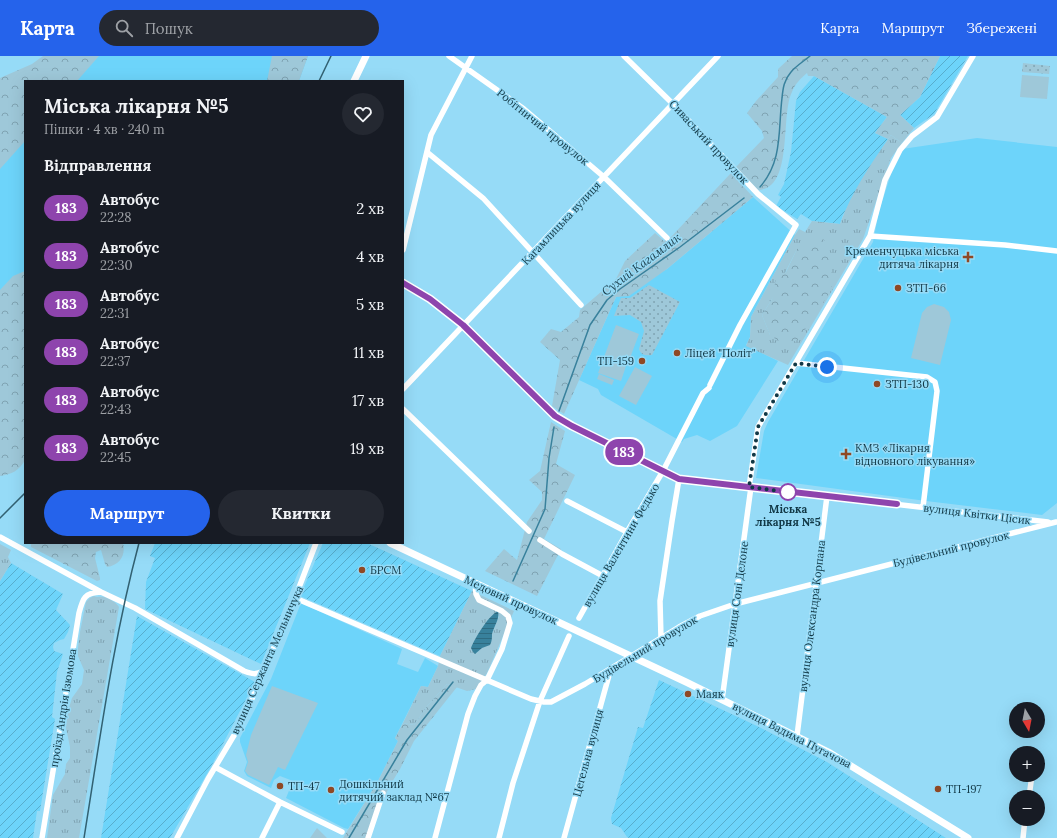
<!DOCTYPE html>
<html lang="uk">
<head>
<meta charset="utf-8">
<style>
	body { margin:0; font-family:Lora,serif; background:#242831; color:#f1f3f6; height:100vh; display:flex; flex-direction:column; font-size:15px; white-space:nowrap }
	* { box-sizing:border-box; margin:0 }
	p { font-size:13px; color:#9ea1a6 }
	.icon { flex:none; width:22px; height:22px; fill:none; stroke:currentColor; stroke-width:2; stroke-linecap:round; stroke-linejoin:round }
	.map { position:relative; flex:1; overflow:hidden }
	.sheet { position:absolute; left:24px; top:24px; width:380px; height:464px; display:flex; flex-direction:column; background:#171b24; border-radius:0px; box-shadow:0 4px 16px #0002 }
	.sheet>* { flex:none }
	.badge { padding:0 8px; border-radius:13px; font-size:14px; line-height:26px }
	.needle { width:26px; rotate:170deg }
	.buttons { position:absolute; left:1009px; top:646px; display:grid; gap:8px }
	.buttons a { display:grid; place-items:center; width:36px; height:36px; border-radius:50%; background:#171b24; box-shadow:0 4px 16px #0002; font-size:20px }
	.you { position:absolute; width:20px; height:20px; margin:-10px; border:3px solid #fff; border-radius:50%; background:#1a73e8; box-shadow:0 0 0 6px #1a73e833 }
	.map>.badge { position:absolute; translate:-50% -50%; box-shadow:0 0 0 2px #fff }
	h2 { padding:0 20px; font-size:15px; line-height:36px }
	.round { display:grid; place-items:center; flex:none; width:42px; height:42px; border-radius:21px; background:#242831 }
	.headline { display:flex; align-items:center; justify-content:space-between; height:68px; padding:0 20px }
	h1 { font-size:19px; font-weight:700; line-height:30px }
	.primary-button { display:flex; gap:8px; margin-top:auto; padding:8px 20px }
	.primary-button a { flex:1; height:46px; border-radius:24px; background:#2563eb; color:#fff; font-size:16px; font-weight:700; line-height:46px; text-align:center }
	.primary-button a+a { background:#242831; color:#f1f3f6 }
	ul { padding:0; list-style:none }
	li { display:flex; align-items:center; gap:12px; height:48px; padding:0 20px }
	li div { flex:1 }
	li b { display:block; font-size:15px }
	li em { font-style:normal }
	li .badge { min-width:44px; font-weight:700; text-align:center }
	header { display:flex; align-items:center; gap:24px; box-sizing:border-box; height:56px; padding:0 20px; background:#2563eb; color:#fff }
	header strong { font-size:19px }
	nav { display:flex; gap:22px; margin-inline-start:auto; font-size:14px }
	.search { width:280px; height:36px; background:#242831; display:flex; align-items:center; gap:10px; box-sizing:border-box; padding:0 14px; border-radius:22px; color:#9ea1a6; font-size:15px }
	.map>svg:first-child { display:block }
</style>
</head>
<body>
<header>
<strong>Карта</strong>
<div class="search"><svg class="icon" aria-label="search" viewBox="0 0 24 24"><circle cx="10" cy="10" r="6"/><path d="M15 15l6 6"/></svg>Пошук</div>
<nav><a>Карта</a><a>Маршрут</a><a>Збережені</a></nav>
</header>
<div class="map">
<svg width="1057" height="782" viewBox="0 0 1057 782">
	<defs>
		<pattern id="industrial-furrows" width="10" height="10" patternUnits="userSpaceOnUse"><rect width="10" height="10" fill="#6dd4fa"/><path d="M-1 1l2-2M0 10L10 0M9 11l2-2" fill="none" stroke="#58adcc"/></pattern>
		<pattern id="grass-tufts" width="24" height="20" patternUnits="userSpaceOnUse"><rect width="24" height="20" fill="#9ec8d9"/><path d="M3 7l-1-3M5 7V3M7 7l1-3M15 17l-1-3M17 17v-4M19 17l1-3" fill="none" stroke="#7fa3b2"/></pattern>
		<pattern id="forest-crowns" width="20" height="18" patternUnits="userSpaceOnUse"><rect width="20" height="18" fill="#9ec8d9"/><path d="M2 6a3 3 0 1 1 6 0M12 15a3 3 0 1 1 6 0" fill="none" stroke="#7fa3b2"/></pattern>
		<pattern id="park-dots" width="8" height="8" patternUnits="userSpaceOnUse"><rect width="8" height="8" fill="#9ec8d9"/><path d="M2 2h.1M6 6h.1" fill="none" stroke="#7fa3b2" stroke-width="1.8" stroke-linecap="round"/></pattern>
		<pattern id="water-rules" width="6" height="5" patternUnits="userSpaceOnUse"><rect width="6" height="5" fill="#38819c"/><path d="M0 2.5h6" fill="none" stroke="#2e6b81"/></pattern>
	</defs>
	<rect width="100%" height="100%" fill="#96dbf7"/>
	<path fill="#6dd4fa" d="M 61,0 L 308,0 L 299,25 L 38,25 Z
		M 25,40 L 25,377 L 0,383 L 0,67 Z
		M 977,82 L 1057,91 L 1057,447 L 1042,459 L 926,445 L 756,422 L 764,375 L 768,366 L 873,186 L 879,155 L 895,106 L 902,93 Z
		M 753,141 L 795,179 L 751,261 L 750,281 L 746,289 L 778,305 L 737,370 L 710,385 L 697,379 L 684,383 L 682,386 L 601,339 L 598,333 L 579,324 L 616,241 L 667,213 Z
		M 301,547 L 402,593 L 397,608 L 418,616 L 425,602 L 438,610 L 428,631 L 421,630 L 395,682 L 398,685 L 378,725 L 348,773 L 344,772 L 286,742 L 293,725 L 280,720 L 274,724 L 271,732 L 247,720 L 244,715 L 247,706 L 240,686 L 240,682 L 271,623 Z"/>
	<path fill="url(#industrial-furrows)" d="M 940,0 L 968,0 L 934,58 L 914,72 L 900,59 L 920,41 Z
		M 814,20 L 887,61 L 875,77 L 888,83 L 859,130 L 843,159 L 840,168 L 812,165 L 801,158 L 797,163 L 776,150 L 781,141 L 778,139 L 784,128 L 791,96 L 796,45 L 800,36 Z
		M 155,487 L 310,487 L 261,608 L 145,553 L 146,526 L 155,502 L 150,500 Z
		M 323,487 L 367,487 L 472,535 L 440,600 L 300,540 Z
		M 11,507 L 63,538 L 56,554 L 70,569 L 68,576 L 64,583 L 60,584 L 54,587 L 53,591 L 54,595 L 63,598 L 57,616 L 52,661 L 55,663 L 40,755 L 37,755 L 33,782 L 0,782 L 0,525 Z
		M 137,560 L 255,626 L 212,709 L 170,782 L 101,782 Z
		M 659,624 L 757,670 L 827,706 L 946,782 L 629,782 L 627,781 L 621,772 L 612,768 L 611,762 L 638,671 L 643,672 Z"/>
	<path fill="url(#grass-tufts)" fill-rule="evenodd" d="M 891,79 L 902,87 L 891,102 L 863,183 L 788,309 L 746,290 L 750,281 L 751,261 L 795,179 L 799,173 L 805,176 L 812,165 L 840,168 C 851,137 872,106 891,79 ZM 797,193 L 770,279 L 762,259 L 772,243 Z
		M 0,488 L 11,494 L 8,501 L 11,507 L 0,525 Z
		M 472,535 L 514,555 L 487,617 L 476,633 L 467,635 L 447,628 L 428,649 L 414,669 L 403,667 L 421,630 L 428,631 L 438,610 L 440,600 ZM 499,560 L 492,577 L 491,586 L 482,592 L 475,598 L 475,584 L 488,564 Z
		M 94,540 C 97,542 100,540 104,541 C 109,542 117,547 119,551 L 79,782 L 47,782 L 53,739 L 65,718 L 66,708 L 70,702 L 70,691 L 66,672 L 68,655 L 72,642 L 82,628 L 84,614 L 78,600 L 78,592 L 80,576 L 86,546 L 90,542 Z
		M 317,772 L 327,782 L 310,782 Z"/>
	<path fill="url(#forest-crowns)" d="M 43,0 L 99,0 L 77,25 L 25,25 L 25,85 L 0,113 L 0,22 L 32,8 Z
		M 272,0 L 308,0 L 299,25 L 267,25 Z
		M 792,0 L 940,0 L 920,41 L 900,59 L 914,72 L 902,87 L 891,79 L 888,83 L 875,77 L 887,61 L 814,20 L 808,20 L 807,17 C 801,22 795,28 792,36 C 780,59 794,133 758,134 L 736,111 L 764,82 L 762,75 L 747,57 L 756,45 L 778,21 L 778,13 Z
		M 731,117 L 753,141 L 667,213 L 629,240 L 616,241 L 564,358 L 552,350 L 560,304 L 540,286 L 551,273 L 561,276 L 579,261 L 580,254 L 616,223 L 625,205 L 655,177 L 664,185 L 670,182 Z
		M 822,181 L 830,195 L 832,233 L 799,283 L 785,290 L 770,279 L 762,259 L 772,243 L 776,222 L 786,216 L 797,193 Z
		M 25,215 L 25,404 C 19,415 12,418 0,420 L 0,234 L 13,220 Z
		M 551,366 L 565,375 L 556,408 L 575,419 L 544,483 L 561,493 L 537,540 L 485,515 L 504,493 L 517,504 L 527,466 L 542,444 L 542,436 L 529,424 L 540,415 Z
		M 31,487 L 123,487 C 126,499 120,509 107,511 L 105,508 L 101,494 L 96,496 L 95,502 L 100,522 L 100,524 L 97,525 L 31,491 Z
		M 447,628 L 457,631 L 414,685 L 400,713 L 389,731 L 367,782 L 343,782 L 378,725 L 398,685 L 395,682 L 403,667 L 414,669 L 428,649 Z"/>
	<path fill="url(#park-dots)" d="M 1023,7 L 1050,10 L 1049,18 L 1022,16 Z
		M 649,229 L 680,246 L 652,299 C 645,300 641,299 639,293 L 644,275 L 641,266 L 630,259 L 614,260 L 621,242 L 630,242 Z"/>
	<path fill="#9ec8d9" d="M 1022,19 L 1049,21 L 1047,43 L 1020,41 Z
		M 934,248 L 944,251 L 949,256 L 951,264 L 940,309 L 911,302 L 922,257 L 927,251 Z
		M 616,269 L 639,278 L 627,310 L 604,301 Z
		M 604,302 L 626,310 L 621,325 L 598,317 Z
		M 635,311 L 652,320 L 636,349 L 619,340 Z
		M 599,318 L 614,324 L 612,329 L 597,323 Z
		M 272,630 L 318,647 L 285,714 L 278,711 L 269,729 L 248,719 L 245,715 L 248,706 L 246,699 L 251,679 Z"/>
	<path fill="url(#water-rules)" d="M 498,555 C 500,563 494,570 492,578 C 492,582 492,585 490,589 L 482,592 L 475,598 L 473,596 L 471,592 C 475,582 488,560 498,555 Z"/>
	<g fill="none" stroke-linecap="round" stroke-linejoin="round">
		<path stroke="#38819c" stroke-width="1.5" d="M 760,131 C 783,105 778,74 782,42 C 783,32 784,24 791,16 C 796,10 804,5 810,0
			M 559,355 L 590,269 L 607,244 L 620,233 L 680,191 L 744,142
			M 513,525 L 545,453 L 549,402 L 554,371
			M 349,782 L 407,684 L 453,626"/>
		<path stroke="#fff" stroke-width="5.5" d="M 449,0 L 524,53 L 604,121 L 667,182
			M 624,0 L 673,48 L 758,138 L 796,169 L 740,269 L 710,329
			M 427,96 L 483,142 L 581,249
			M 870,180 L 1005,189 L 1057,195
			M 403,194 L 431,79 L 472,0
			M 403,227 L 430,243 L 463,269 L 555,360 L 572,370 L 679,423 L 1048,466
			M 796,307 L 927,321 L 935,326 L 937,335 L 923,451
			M 403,333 L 718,0
			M 403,353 L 529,475
			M 749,431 L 758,371 L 870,180 L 885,124 L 900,94 L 912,80 L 937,61 L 973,0
			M 567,445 L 627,476
			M 0,481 L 101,536 L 135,552 L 244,615 C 252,618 256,619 263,615
			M 540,484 L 562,498 L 603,520
			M 295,542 L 531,643 L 544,646 L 551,646 L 585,628 L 679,571 L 700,560 L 735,548 L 1056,466
			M 579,562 L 627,476 L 663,415 L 703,337 L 709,332
			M 661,582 L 660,545 L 672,465 L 679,423
			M 722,644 L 751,431
			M 797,680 L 827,440
			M 215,711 L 280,746 L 342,776
			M 1029,741 L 1032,719
			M 42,782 L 79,557 C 83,542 84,537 101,536
			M 177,782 L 208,723 L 242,666 L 295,542 L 316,487
			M 262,782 L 280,746
			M 368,782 L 383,737
			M 435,782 L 468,658 L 475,640 L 481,629 L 487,624 L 502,593 L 510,567 L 508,560 L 502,555 L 479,544 L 476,538 L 475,526
			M 499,782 L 513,727 L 540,645 L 569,580
			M 564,782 L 611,612
			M 1023,782 L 1025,763"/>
		<path stroke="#fff" stroke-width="7" d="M 354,25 L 366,0
			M 390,487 L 686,626 L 830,697 L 968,782"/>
		<path stroke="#326172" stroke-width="1.5" d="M 319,25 L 331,0
			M 0,462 L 25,437
			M 84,782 C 100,683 113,584 139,487"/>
	</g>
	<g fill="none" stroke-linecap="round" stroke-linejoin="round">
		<g stroke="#fff" stroke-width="9">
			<path id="line" d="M 403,227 L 430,243 L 463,269 L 555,360 L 572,370 L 679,423 L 897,448"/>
		</g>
		<use href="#line" stroke="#8e44ad" stroke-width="6"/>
		<path stroke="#113846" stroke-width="4" stroke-dasharray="0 7.2" d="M 788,436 L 749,431 L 758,371 L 796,307 L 827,311"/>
	</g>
	<g fill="#8f4824" stroke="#96dbf7" stroke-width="1.5">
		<path d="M966 195h4v4h4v4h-4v4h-4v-4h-4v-4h4z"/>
		<circle cx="898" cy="232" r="4"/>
		<circle cx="677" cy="297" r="4"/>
		<circle cx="642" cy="305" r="4"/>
		<circle cx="877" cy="328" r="4"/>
		<path d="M844 392h4v4h4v4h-4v4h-4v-4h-4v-4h4z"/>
		<circle cx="362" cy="514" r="4"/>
		<circle cx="688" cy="638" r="4"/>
		<circle cx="280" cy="730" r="4"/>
		<circle cx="938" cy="733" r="4"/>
		<circle cx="331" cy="734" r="4"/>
	</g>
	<circle fill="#fff" stroke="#8e44ad" stroke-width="2" cx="788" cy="436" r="8"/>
	<g text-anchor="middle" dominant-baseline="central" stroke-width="3" stroke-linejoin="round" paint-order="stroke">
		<g font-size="11" fill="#113846" stroke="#96dbf7">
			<text transform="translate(543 71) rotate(39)">Робітничий провулок</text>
			<text transform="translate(709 86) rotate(47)">Сиваський провулок</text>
			<text transform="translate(561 167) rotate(-47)">Кагамлицька вулиця</text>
			<text transform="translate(977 458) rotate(7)">вулиця Квітки Цісик</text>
			<text transform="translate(621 489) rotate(-60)">вулиця Валентини Федько</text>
			<text transform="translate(951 493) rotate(-14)">Будівельний провулок</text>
			<text transform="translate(737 538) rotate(-82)">вулиця Соні Делоне</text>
			<text transform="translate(511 544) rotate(25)">Медовий провулок</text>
			<text transform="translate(812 560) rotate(-83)">вулиця Олександра Корпана</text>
			<text transform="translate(645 593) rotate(-31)">Будівельний провулок</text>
			<text transform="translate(267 604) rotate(-66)">вулиця Сержанта Мельничука</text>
			<text transform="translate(63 652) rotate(-81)">проїзд Андрія Ізюмова</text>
			<text transform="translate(792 679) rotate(27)">вулиця Вадима Пугачова</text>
			<text transform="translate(588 697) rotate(-75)">Цегельна вулиця</text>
		</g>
		<g font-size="11" fill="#113846" stroke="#96dbf7" text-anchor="start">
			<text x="959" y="195" text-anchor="end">Кременчуцька міська<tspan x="959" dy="13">дитяча лікарня</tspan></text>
			<text x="906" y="232">ЗТП-66</text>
			<text x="685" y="297">Ліцей "Політ"</text>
			<text x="634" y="305" text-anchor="end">ТП-159</text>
			<text x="885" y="328">ЗТП-130</text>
			<text x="855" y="392">КМЗ «Лікарня<tspan x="855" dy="13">відновного лікування»</tspan></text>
			<text x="370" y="514">БРСМ</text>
			<text x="696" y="638">Маяк</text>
			<text x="339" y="728">Дошкільний<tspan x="339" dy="13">дитячий заклад №67</tspan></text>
			<text x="288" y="730">ТП-47</text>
			<text x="946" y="733">ТП-197</text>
		</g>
		<g font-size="11" font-weight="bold" fill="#113846" stroke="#96dbf7">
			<text x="788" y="453">Міська<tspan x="788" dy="13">лікарня №5</tspan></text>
		</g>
		<g font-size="12" font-style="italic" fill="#1c3e4b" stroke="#96dbf7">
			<text transform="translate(641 208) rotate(-37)">Сухий Кагамлик</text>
		</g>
	</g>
</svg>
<div class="buttons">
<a><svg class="needle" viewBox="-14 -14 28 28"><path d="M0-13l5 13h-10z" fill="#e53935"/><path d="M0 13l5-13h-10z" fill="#9ea1a6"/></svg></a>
<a>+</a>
<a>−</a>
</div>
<div class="you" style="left:827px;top:311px"></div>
<b class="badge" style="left:624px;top:396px;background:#8e44ad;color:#fff">183</b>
<section class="sheet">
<div class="headline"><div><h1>Міська лікарня №5</h1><p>Пішки · 4 хв · 240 m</p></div><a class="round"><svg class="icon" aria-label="heart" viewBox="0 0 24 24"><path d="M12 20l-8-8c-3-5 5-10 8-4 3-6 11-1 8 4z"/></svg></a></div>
<h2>Відправлення</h2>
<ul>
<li><span class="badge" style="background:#8e44ad;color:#fff">183</span><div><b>Автобус</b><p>22:28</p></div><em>2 хв</em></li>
<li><span class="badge" style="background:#8e44ad;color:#fff">183</span><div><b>Автобус</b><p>22:30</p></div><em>4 хв</em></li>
<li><span class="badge" style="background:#8e44ad;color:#fff">183</span><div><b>Автобус</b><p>22:31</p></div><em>5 хв</em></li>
<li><span class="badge" style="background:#8e44ad;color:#fff">183</span><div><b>Автобус</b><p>22:37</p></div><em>11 хв</em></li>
<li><span class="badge" style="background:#8e44ad;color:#fff">183</span><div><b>Автобус</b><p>22:43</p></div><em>17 хв</em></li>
<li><span class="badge" style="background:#8e44ad;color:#fff">183</span><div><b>Автобус</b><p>22:45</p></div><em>19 хв</em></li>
</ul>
<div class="primary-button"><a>Маршрут</a><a>Квитки</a></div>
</section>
</div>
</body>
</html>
